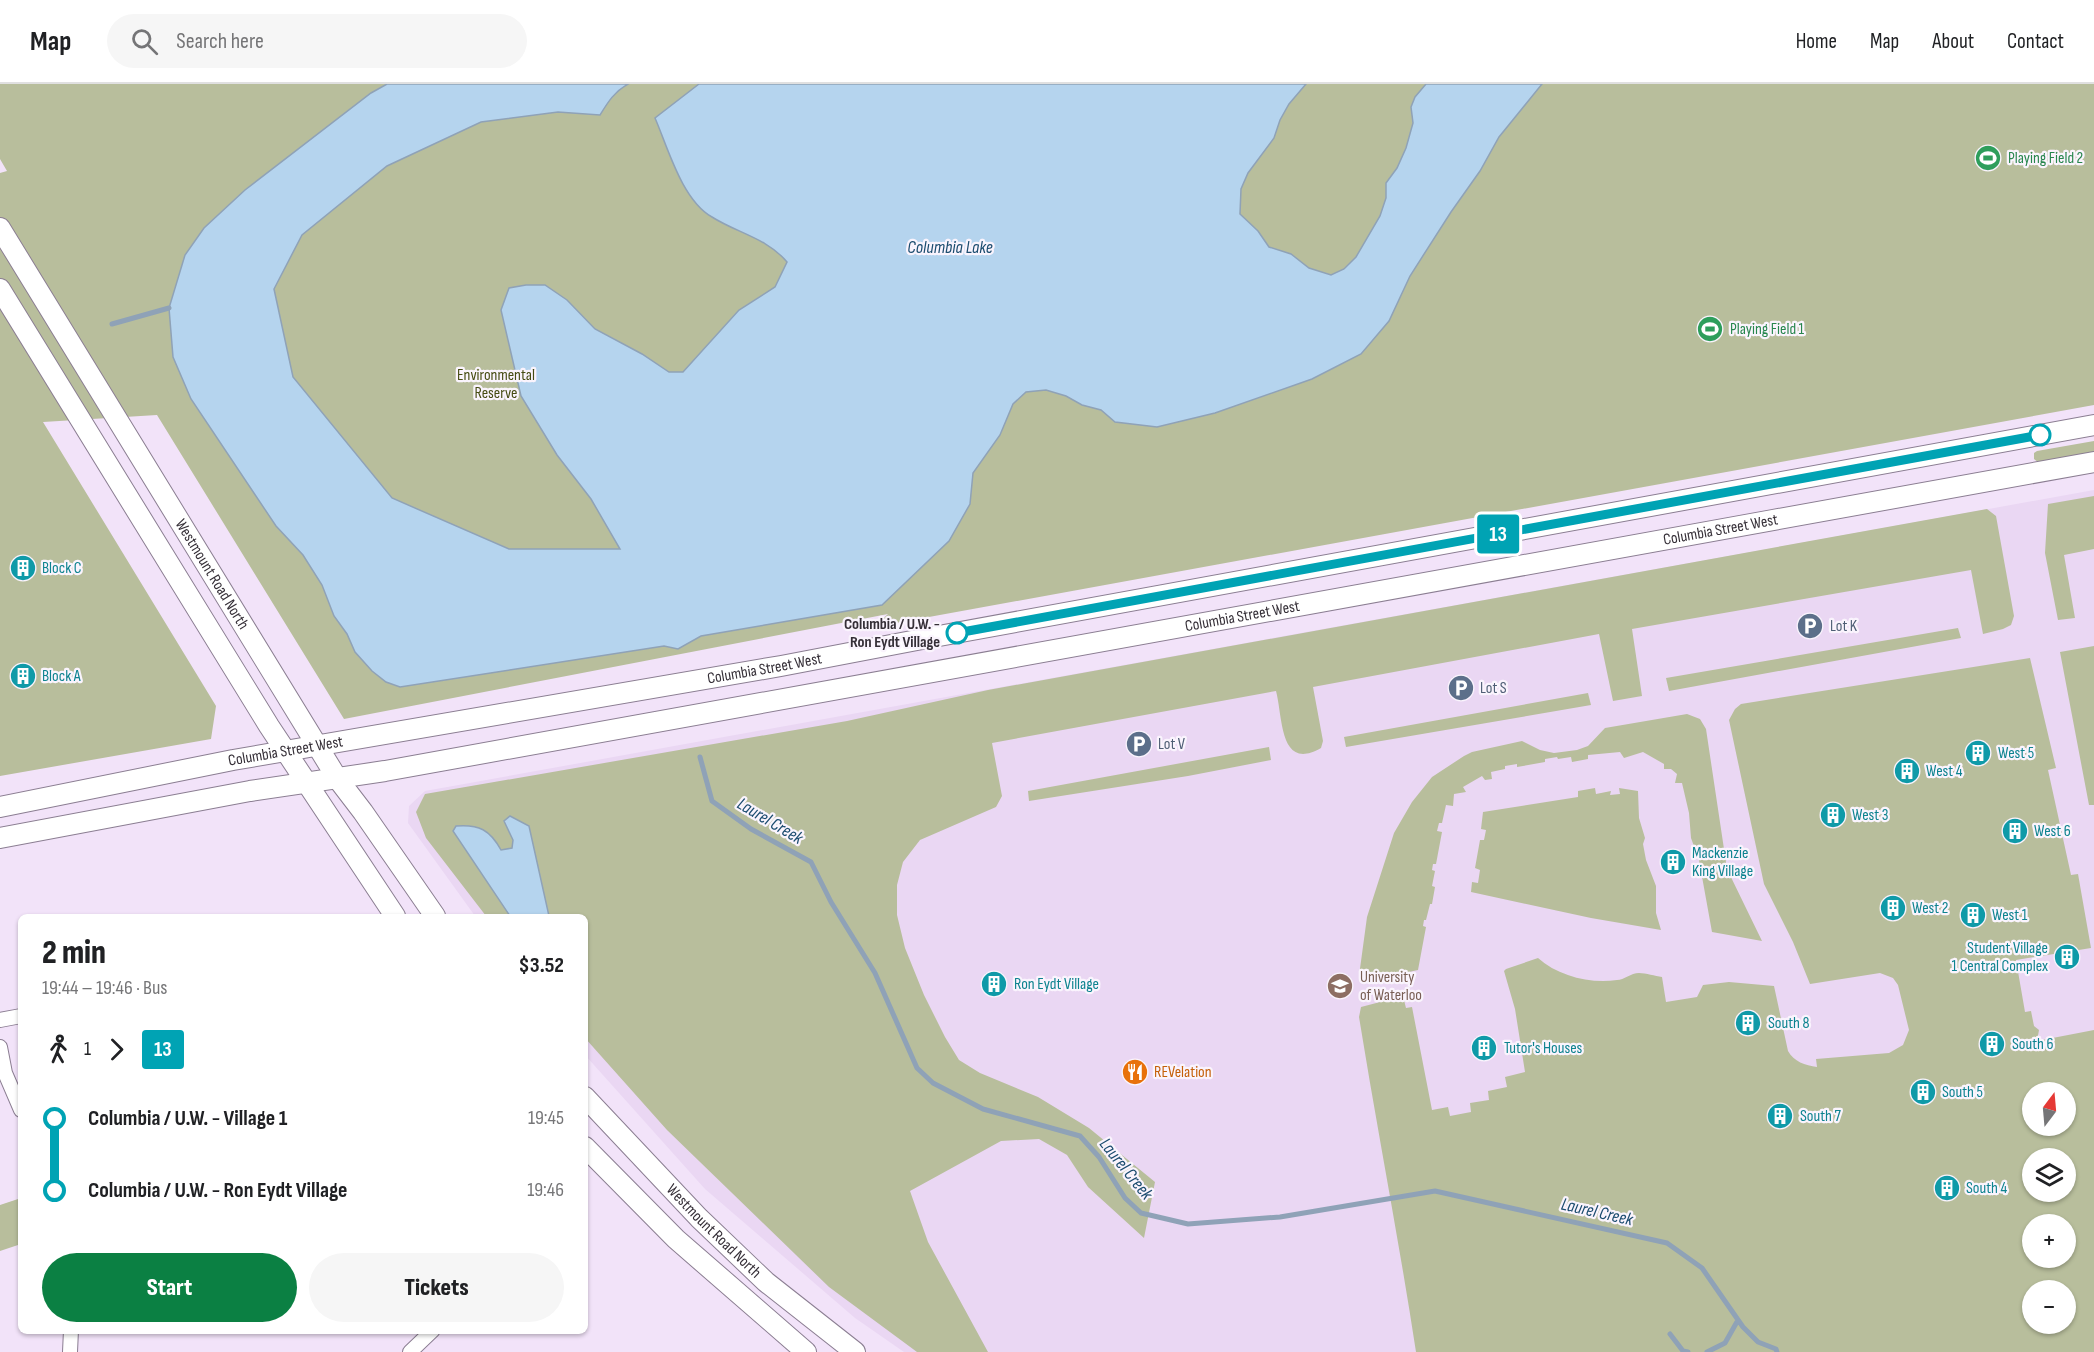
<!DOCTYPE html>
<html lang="en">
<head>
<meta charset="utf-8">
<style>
	body { margin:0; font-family:"Sofia Sans Condensed",sans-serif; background:#f6f6f6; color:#202124; height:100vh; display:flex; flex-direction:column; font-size:22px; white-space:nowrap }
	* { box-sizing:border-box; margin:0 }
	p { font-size:20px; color:#757577 }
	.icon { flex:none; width:33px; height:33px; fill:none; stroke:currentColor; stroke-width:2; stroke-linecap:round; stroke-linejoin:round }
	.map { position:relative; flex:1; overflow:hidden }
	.details { position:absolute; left:18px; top:830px; width:570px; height:420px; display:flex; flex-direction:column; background:#fff; border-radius:9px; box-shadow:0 2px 4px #0004 }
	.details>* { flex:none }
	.badge { padding:0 12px; border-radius:4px; font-size:21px; line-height:39px }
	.needle { width:39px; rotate:16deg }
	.controls { position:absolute; left:2022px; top:998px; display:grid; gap:12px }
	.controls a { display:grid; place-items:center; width:54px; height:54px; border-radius:50%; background:#fff; box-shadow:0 2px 4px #0004; font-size:30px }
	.map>.badge { position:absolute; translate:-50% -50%; box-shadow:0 0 0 3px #fff }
	.legs { display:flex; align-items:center; gap:9px; height:66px; padding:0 24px; font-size:20px }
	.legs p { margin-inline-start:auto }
	.headline { display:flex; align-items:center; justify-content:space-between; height:102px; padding:0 24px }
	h1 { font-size:33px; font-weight:800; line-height:45px }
	.cta { display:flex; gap:12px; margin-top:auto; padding:12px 24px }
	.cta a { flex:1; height:69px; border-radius:36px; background:#0b8043; color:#fff; font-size:24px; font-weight:800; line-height:69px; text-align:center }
	.cta a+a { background:#f6f6f6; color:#202124 }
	ul { padding:0 24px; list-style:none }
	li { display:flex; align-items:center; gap:21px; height:72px; font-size:22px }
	li i { display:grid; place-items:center; width:9px; height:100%; margin:0 8px; background:currentColor }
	li i::after { content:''; width:15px; height:15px; margin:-8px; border:4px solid; border-radius:50%; background:#fff }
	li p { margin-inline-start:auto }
	li:first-child i { background:linear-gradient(#0000 50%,currentColor 0) }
	li:last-child i { background:linear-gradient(currentColor 50%,#0000 0) }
	header { display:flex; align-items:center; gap:36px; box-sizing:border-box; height:84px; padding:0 30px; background:#fff; border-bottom:2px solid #e0e0e0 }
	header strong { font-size:28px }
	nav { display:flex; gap:33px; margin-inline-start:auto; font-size:21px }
	.search { width:420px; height:54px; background:#f6f6f6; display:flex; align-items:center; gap:15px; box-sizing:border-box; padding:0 21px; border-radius:33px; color:#757577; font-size:22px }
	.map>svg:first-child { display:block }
</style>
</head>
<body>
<header>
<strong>Map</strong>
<div class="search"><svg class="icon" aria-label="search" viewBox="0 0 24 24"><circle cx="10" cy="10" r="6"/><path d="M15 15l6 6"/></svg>Search here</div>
<nav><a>Home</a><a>Map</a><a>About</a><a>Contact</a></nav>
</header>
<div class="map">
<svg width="2094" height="1268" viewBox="0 0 2094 1268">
	<rect width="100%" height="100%" fill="#f2e3f9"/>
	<path fill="#ead7f3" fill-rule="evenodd" d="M 2094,406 L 2094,1268 L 904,1268 L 855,1234 L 705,1105 L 585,971 L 585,832 L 475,832 L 408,739 L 409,722 L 425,707 ZM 2032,1008 L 2066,1008 L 2066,1041 L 2032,1041 ZM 2032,1074 L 2066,1074 L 2066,1107 L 2032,1107 ZM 2032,1140 L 2066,1140 L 2066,1173 L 2032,1173 ZM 2032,1206 L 2066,1206 L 2066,1239 L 2032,1239 Z"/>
	<path fill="#b8be9c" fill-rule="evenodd" d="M 0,0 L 2094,0 L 2094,321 L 874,543 L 888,530 L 344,635 L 157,331 L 43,338 L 216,622 L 211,655 L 0,692 L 0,89 L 7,87 L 0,75 Z
		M 2094,357 L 2094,369 L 2039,379 L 2034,375 L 2034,369 L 2037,367 Z
		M 2094,412 L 2094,465 L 2064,471 L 2075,534 L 2058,536 L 2045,469 L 2048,420 Z
		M 1987,425 L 1996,432 L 2014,532 L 2011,541 L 2003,545 L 1983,550 L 1971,486 L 1632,545 L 1642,612 L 1613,617 L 1599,550 L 1313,603 L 1323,657 L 1321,664 C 1279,688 1283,633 1276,607 L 992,659 L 1002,712 L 996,723 L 920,756 L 903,778 L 897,801 L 897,831 L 905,864 L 924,911 L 945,953 L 959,976 L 980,989 L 1038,1013 L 1089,1044 L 1155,1098 L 1144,1154 L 1088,1103 L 1067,1071 L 1039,1055 L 1001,1057 L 910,1107 L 928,1158 L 988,1268 L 917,1268 L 829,1203 L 667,1046 L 585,954 L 585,832 L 486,832 L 426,754 L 416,728 L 425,710 L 847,637 L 988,606 Z
		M 1958,544 L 1961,554 L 1669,607 L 1666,594 Z
		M 2094,562 L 2094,721 L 2089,721 L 2060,568 Z
		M 2030,574 L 2056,684 L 2048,686 L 2071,791 L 2078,790 L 2091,864 L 2016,876 L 2025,928 L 2031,927 L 2034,942 L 2039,946 L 2037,957 L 2094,946 L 2094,1268 L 1416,1268 C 1399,1156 1377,1045 1359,933 L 1361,923 L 1403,912 L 1406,924 L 1412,923 L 1432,1026 L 1448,1023 L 1450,1032 L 1471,1028 L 1470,1019 L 1489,1016 L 1488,1007 L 1507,1003 L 1505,993 L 1525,988 L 1515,925 L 1504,887 L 1506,885 L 1538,874 C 1558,892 1590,900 1617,896 C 1624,896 1631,889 1639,889 C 1646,889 1655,892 1662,893 L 1666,918 L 1697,913 L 1703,901 L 1729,898 L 1774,902 L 1788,967 C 1794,978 1805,981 1817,983 L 1816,975 L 1889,969 L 1903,961 L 1909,946 L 1898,901 L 1893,894 L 1880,889 L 1810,900 L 1793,858 L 1764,800 L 1729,636 L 1735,625 L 1741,620 ZM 2032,1008 L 2066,1008 L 2066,1041 L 2032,1041 ZM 2032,1074 L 2066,1074 L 2066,1107 L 2032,1107 ZM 2032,1140 L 2066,1140 L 2066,1173 L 2032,1173 ZM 2032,1206 L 2066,1206 L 2066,1239 L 2032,1239 Z
		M 1588,609 L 1591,621 L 1346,663 L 1344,653 Z
		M 1687,630 L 1700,635 L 1706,645 L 1727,785 L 1762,857 L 1712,848 L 1699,776 L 1691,754 L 1689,729 L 1682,699 L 1675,699 L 1677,690 L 1671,685 L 1664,685 L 1664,680 L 1643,668 L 1624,674 L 1620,668 L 1588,671 L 1588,675 L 1572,678 L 1571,673 L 1558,675 L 1557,673 L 1545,675 L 1545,678 L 1517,683 L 1517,680 L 1505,682 L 1505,685 L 1491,688 L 1492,695 L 1485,696 L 1482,692 L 1463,703 L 1466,708 L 1454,710 L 1453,722 L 1446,721 L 1442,739 L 1439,739 L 1437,747 L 1442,748 L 1436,780 L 1433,780 L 1432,786 L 1435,787 L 1432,802 L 1435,803 L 1432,820 L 1430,820 L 1426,836 L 1424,836 L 1423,842 L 1426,843 L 1418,886 L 1367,897 L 1361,896 L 1359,892 L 1367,833 L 1394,749 L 1412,718 L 1432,693 L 1464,672 L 1472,668 L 1522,657 L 1540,666 L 1554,669 L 1577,666 L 1588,662 L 1605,644 Z
		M 1269,663 L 1271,676 L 1188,692 L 1029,717 L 1028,707 Z
		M 1595,704 L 1596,710 L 1611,707 L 1610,711 L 1620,710 L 1619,704 L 1638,707 L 1639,734 L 1645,754 L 1643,760 L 1646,776 L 1656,802 L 1656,829 L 1661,846 L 1591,834 L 1471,808 L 1472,798 L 1478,799 L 1480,786 L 1475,784 L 1480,756 L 1484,756 L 1486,746 L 1481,745 L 1483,728 L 1578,713 L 1578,707 Z
		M 21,1114 L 21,1160 L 0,1167 L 0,1121 Z"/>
	<path fill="#b5d4ee" stroke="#8fa2b7" stroke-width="1.5" d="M 387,0 L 628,0 C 614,8 608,18 600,31 L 558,28 L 481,38 L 387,82 L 302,151 L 274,205 L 293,293 L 392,414 L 509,465 L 620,465 L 591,415 L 557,371 L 521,312 L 501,226 L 509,204 L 526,201 L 545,201 L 567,216 L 595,245 L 642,270 L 669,288 L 683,288 L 739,226 L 775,203 L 787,178 C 767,154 737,149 712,133 C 682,116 668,64 655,34 L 699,0 L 1306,0 L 1289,20 L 1280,36 L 1274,54 L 1248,89 L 1241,105 L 1240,130 L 1258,147 L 1269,163 L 1291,170 L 1309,184 L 1331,191 L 1344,185 L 1356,173 L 1380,132 L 1386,114 L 1386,99 L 1397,84 L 1406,64 L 1413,39 L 1411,23 L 1415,13 L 1426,0 L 1542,0 L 1499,53 L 1480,87 L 1451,128 L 1410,192 L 1389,237 L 1361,270 L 1312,295 L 1215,329 L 1157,343 L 1115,338 L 1101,326 L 1082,321 L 1066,312 L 1046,306 L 1026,308 L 1013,320 L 1000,351 L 973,389 L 970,420 L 949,457 L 882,521 L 701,552 L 678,565 L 664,562 L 400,603 L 386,598 L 372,587 L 355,568 L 347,550 L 334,532 L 322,501 L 303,471 L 276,442 L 191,315 L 173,273 L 169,224 L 185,171 L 204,144 L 245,106 L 371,9 Z
		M 510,732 L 529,742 L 549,832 L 510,832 L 453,747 L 456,742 C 479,740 490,746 501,766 L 512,764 L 513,756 L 504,737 Z"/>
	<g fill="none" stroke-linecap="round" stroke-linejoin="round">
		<path stroke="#8fa2b7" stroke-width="5" d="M 112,240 L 169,224
			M 700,673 L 712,717 L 751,745 L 811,778 L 831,818 L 875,889 L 917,984 L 933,999 L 983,1025 L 1080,1052 L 1099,1073 L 1125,1114 L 1141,1129 L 1188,1140 L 1280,1133 L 1435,1107 L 1667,1159 L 1702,1184 L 1743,1243 L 1758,1258 L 1776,1265 L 1777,1268
			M 1670,1250 L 1683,1267 L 1688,1268
			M 1707,1268 L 1725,1259 L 1738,1236"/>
		<g stroke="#8b7e92" stroke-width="16">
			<path id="street" d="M 0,936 L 21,932
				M 0,963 L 5,989 L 21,1026
				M 70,1268 L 71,1246
				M 410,1268 L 433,1246"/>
		</g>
		<g stroke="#8b7e92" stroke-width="22">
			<g id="secondary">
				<path id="s1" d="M 0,144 L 337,694 L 363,728 L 435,832"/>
				<path d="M 0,205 L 269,642 L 395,832"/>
				<path id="s2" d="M 0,723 L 233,676 L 781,582 L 917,556 L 2094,341"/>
				<path id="s3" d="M 0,754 L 250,707 L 385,687 L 2094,378"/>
				<path id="s4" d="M 585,1013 L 699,1134 L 766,1198 L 855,1268"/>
				<path d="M 585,1063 L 676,1155 L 806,1268"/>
			</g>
		</g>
		<use href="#street" stroke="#fff" stroke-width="14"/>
		<use href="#secondary" stroke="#fff" stroke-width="20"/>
	</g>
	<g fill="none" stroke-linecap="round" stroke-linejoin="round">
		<g stroke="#fff" stroke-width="14">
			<path id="line-1" d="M 957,549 L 2040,351"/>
		</g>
		<use href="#line-1" stroke="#00a3b4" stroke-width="9"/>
	</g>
	<defs>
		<g id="stadium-disc" transform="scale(1.35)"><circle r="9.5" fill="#2e9e5b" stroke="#faf4fd"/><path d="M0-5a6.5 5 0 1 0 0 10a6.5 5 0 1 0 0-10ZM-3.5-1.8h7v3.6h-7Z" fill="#fff"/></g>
		<g id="building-disc" transform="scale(1.35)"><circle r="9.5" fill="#0f9aa8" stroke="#faf4fd"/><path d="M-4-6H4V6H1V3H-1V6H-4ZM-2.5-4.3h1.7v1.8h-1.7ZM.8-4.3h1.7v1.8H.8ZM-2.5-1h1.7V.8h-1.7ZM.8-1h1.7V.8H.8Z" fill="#fff"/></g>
		<g id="parking-disc" transform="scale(1.35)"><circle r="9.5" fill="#5c6f8a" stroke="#faf4fd"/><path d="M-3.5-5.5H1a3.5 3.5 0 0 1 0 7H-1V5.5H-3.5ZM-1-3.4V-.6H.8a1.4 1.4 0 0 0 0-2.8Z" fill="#fff"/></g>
		<g id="university-disc" transform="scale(1.35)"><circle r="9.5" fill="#8d6e63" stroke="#faf4fd"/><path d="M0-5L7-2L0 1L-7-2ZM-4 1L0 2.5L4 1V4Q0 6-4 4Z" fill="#fff"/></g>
		<g id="restaurant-disc" transform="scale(1.35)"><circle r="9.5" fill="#e8710a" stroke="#faf4fd"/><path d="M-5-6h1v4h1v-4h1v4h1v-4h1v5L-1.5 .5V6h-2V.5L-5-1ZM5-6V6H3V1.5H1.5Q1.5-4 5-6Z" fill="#fff"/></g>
	</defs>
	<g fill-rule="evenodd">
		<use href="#stadium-disc" x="1988" y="74"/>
		<use href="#stadium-disc" x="1710" y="245"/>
		<use href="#building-disc" x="23" y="484"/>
		<use href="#parking-disc" x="1810" y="542"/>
		<use href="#building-disc" x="23" y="592"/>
		<use href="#parking-disc" x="1461" y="604"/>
		<use href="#parking-disc" x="1139" y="660"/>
		<use href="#building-disc" x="1978" y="669"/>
		<use href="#building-disc" x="1907" y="687"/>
		<use href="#building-disc" x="1833" y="731"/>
		<use href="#building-disc" x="2015" y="747"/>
		<use href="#building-disc" x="1673" y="778"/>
		<use href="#building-disc" x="1893" y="824"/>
		<use href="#building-disc" x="1973" y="831"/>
		<use href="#building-disc" x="2067" y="873"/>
		<use href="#building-disc" x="994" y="900"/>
		<use href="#university-disc" x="1340" y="902"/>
		<use href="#building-disc" x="1748" y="939"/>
		<use href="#building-disc" x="1992" y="960"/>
		<use href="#building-disc" x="1484" y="964"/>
		<use href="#restaurant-disc" x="1135" y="988"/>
		<use href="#building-disc" x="1923" y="1008"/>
		<use href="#building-disc" x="1780" y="1032"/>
		<use href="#building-disc" x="1947" y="1104"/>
	</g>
	<g fill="#fff" stroke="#00a3b4" stroke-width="3">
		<circle cx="2040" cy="351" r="10"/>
		<circle cx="957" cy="549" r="10"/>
	</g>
	<g text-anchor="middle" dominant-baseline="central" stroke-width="4.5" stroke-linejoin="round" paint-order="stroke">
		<g font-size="16" fill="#27864d" stroke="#faf4fd" text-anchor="start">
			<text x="2008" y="74">Playing Field 2</text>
			<text x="1730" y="245">Playing Field 1</text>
		</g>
		<g font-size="16" fill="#464c12" stroke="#faf4fd">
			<text x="496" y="291">Environmental<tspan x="496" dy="18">Reserve</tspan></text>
		</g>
		<g font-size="16" fill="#352f37" stroke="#faf4fd">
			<text stroke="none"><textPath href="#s3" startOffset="1748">Columbia Street West</textPath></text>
			<text stroke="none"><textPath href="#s1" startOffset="406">Westmount Road North</textPath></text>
			<text stroke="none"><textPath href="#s3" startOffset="1262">Columbia Street West</textPath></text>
			<text stroke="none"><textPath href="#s2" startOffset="777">Columbia Street West</textPath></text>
			<text stroke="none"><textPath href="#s2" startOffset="291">Columbia Street West</textPath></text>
			<text stroke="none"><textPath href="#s4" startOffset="186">Westmount Road North</textPath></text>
		</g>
		<g font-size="16" fill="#0d838f" stroke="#faf4fd" text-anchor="start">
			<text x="42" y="484">Block C</text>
			<text x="42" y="592">Block A</text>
			<text x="1998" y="669">West 5</text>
			<text x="1926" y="687">West 4</text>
			<text x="1852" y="731">West 3</text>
			<text x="2034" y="747">West 6</text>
			<text x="1692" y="769">Mackenzie<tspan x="1692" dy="18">King Village</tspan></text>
			<text x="1912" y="824">West 2</text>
			<text x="1992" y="831">West 1</text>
			<text x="2048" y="864" text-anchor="end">Student Village<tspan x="2048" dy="18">1 Central Complex</tspan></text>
			<text x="1014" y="900">Ron Eydt Village</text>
			<text x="1768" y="939">South 8</text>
			<text x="2012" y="960">South 6</text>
			<text x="1504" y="964">Tutor's Houses</text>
			<text x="1942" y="1008">South 5</text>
			<text x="1800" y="1032">South 7</text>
			<text x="1966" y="1104">South 4</text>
		</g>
		<g font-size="16" font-weight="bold" fill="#352f37" stroke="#faf4fd" text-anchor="end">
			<text x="940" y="540">Columbia / U.W. -<tspan x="940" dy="18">Ron Eydt Village</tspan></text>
		</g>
		<g font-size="16" fill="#4e5e75" stroke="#faf4fd" text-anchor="start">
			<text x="1830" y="542">Lot K</text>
			<text x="1480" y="604">Lot S</text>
			<text x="1158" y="660">Lot V</text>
		</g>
		<g font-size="16" fill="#785e54" stroke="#faf4fd" text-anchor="start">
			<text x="1360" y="893">University<tspan x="1360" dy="18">of Waterloo</tspan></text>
		</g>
		<g font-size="16" fill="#c56008" stroke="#faf4fd" text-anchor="start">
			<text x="1154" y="988">REVelation</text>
		</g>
		<g font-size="18" font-style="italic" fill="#1b4c6f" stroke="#faf4fd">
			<text x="950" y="163">Columbia Lake</text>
			<text transform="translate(770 737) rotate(31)">Laurel Creek</text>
			<text transform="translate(1126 1085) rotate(51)">Laurel Creek</text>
			<text transform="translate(1597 1128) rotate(13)">Laurel Creek</text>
		</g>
	</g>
</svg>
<div class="controls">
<a><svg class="needle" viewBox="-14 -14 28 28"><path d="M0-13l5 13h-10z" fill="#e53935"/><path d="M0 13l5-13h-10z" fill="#757577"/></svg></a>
<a><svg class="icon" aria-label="layers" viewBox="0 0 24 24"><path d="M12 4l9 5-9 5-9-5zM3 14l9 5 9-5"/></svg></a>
<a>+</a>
<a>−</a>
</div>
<b class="badge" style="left:1498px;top:450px;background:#00a3b4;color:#fff">13</b>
<section class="details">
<div class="headline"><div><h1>2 min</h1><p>19:44 – 19:46 · Bus</p></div><b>$3.52</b></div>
<div class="legs"><svg class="icon" aria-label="walk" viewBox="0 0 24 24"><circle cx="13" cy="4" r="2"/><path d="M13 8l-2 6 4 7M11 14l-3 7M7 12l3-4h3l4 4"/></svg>1<svg class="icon" aria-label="forward" viewBox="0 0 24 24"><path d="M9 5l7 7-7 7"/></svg><b class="badge" style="background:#00a3b4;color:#fff">13</b></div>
<ul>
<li><i style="color:#00a3b4"></i><b>Columbia / U.W. - Village 1</b><p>19:45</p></li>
<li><i style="color:#00a3b4"></i><b>Columbia / U.W. - Ron Eydt Village</b><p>19:46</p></li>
</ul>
<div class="cta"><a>Start</a><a>Tickets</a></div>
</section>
</div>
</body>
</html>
